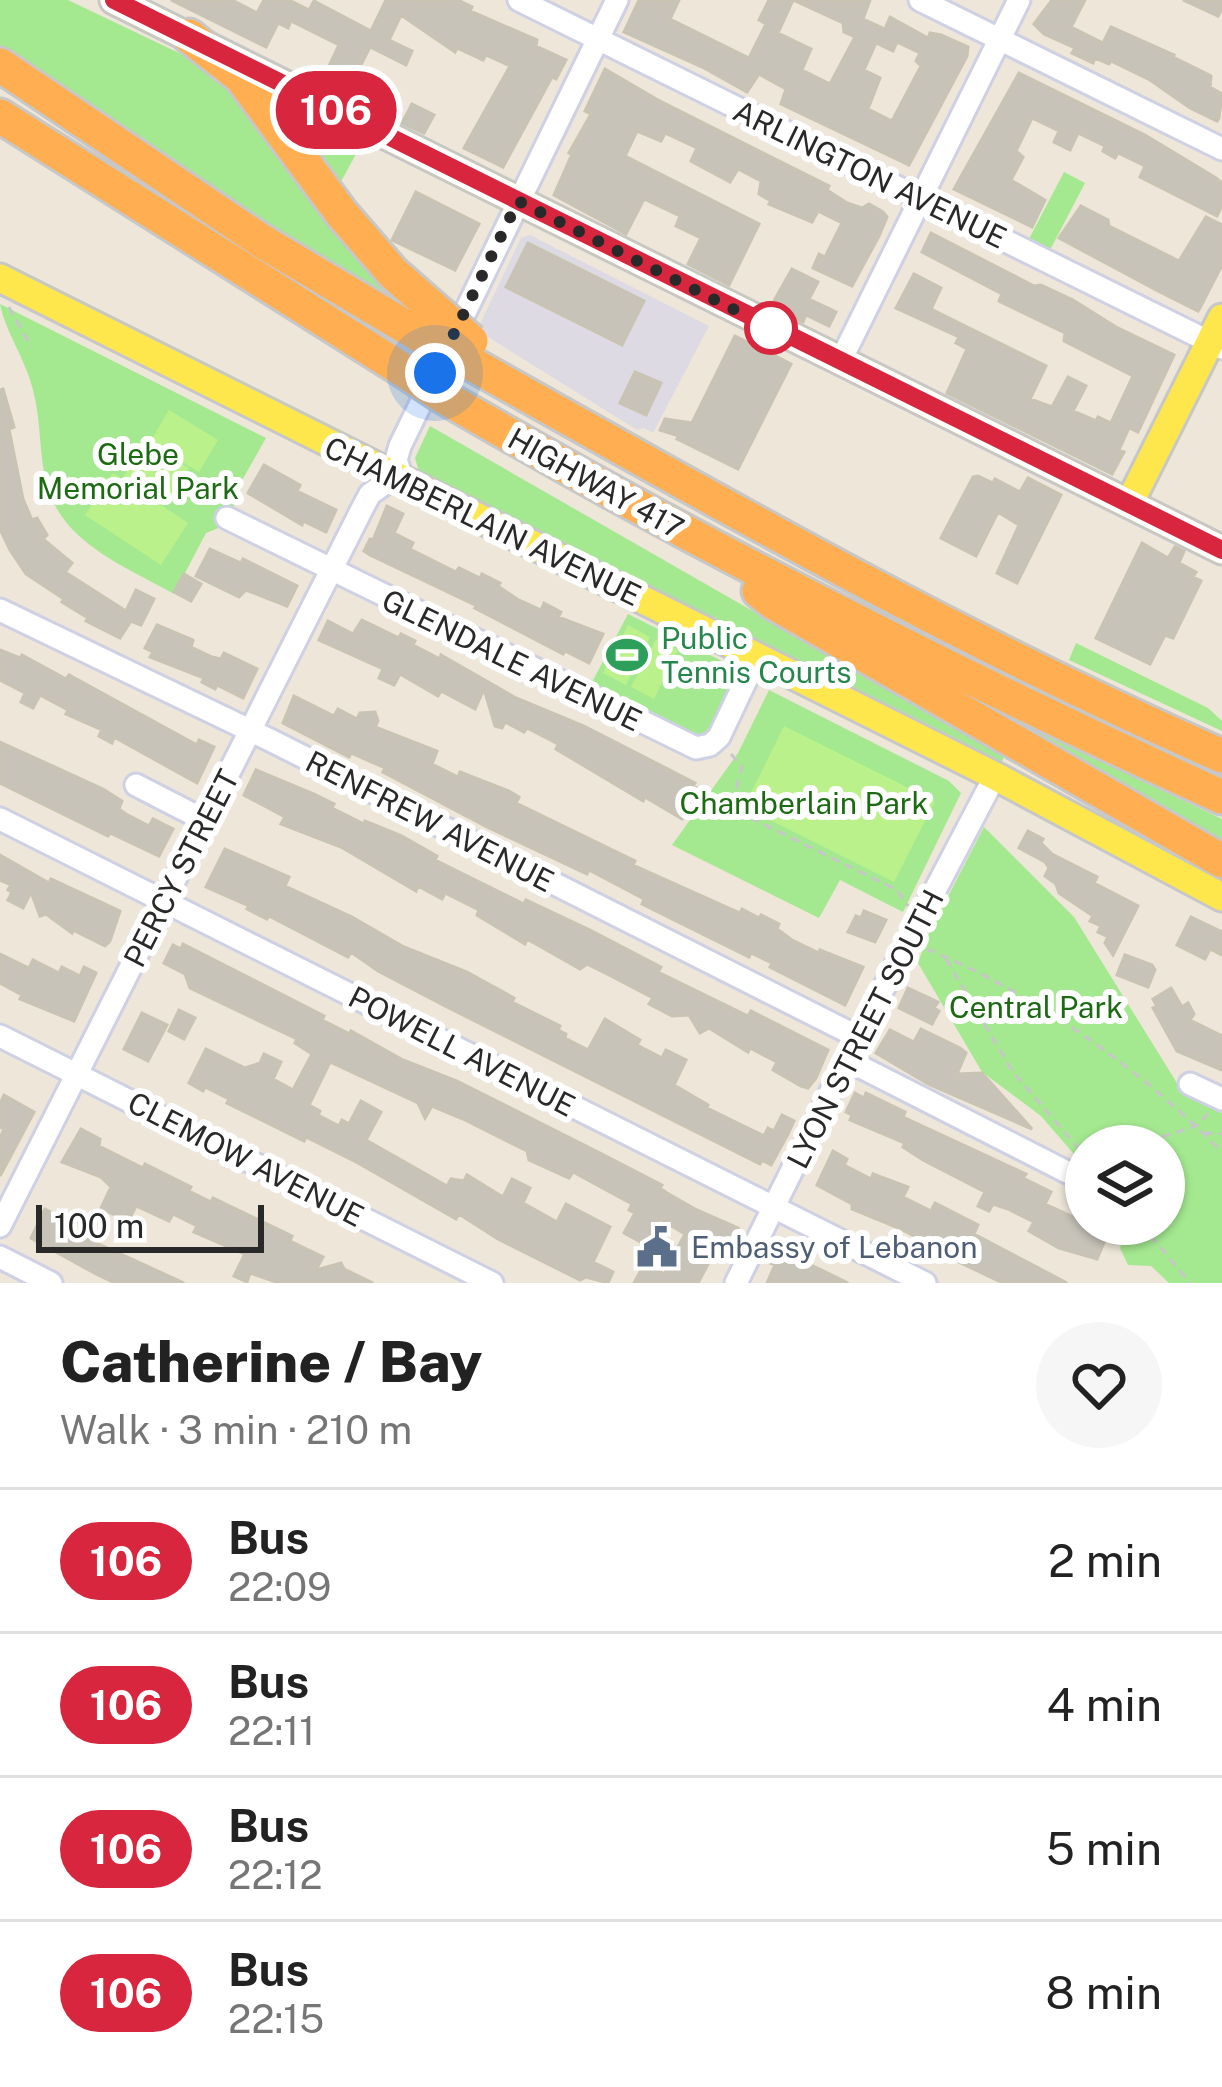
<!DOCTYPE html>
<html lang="en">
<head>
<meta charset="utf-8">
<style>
	body { margin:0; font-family:"Public Sans",sans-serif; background:#f6f6f6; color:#222; height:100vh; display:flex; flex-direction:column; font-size:45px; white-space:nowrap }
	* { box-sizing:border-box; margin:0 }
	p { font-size:39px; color:#767676 }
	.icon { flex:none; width:66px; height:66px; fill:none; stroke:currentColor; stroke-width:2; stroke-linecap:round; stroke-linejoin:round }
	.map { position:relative; height:1283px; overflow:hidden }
	.side { display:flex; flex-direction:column; background:#fff; flex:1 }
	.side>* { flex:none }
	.badge { padding:0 24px; border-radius:39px; font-size:42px; line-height:78px }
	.fabs { position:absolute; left:1065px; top:1125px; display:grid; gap:24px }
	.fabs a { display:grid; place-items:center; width:120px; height:120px; border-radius:50%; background:#fff; box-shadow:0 3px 9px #0004; font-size:60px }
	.scale { position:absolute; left:36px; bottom:30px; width:228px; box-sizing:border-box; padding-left:12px; border:6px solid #292929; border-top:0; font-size:33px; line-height:42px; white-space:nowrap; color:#292929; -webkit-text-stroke:9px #fff; paint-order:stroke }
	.you { position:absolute; width:60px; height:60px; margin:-30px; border:9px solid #fff; border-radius:50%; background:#1a73e8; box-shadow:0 0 0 18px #1a73e833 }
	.map>.badge { position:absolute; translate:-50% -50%; box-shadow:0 0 0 6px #fff }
	.round { display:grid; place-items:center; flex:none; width:126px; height:126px; border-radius:63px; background:#f6f6f6 }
	.head { display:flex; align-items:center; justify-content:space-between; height:204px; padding:0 60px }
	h1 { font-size:57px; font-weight:800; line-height:90px }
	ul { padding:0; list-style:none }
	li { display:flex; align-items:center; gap:36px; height:144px; padding:0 60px; border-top:3px solid #e0e0e0 }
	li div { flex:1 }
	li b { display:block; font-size:45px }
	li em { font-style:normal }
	li .badge { min-width:132px; font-weight:700; text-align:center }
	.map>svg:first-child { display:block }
</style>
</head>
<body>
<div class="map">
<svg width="1222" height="1283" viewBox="0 0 1222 1283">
	<rect width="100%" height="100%" fill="#ede6d9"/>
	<path fill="#dedae4" d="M 530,235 L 709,326 L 653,433 L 644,428 L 637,430 L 477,330 L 521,238 Z"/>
	<path fill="#a4e990" d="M 0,0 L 68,0 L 242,83 L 389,272 L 423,328 L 0,49 Z
		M 256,81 L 362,143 L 337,189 Z
		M 1064,172 L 1085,183 L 1050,250 L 1029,239 Z
		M 0,304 L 266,438 L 232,498 L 235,504 L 221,527 L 206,533 L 174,594 C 125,566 61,543 46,482 C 39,452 41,420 33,390 C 26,360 5,331 0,304 Z
		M 430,426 L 1004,755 L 1001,767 L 419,472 L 415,458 Z
		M 628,614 L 734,667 L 737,683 L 706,737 L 688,736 L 590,686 Z
		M 1076,643 L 1208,708 L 1222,721 L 1222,731 L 1069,660 Z
		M 769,690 L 949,781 L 961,793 L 903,912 L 840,880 L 819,918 L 672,845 L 738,753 Z
		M 953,691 L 1222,819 L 1222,847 Z
		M 984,827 L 1074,917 L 1185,1096 L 1222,1113 L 1222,1283 L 1169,1283 L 1151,1266 L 1128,1265 L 1120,1248 L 1123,1238 L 1113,1224 L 1164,1224 L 1164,1146 L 1086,1146 L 1086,1168 L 1041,1116 L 982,1072 L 918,963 L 928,935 Z"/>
	<path fill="#baf18a" d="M 169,410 L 218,440 L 199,472 L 150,442 Z
		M 144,442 L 189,468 L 168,504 L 123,478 Z
		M 113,473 L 188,523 L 161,565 L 85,515 Z
		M 628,625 L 650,637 L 626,685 L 603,673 Z
		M 656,639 L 678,650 L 654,699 L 631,687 Z
		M 784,726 L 935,801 L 894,882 L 744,807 Z"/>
	<path fill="#c8c3b9" stroke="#c8c3b2" stroke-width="3" fill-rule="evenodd" d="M 171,0 L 232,0 L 257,13 L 264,0 L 289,0 L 309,10 L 314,1 L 371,31 L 386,0 L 458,0 L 472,7 L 470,11 L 537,40 L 536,46 L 566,60 L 556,79 L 552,77 L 503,167 L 464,148 L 510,66 L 486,55 L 483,60 L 457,48 L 455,52 L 401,15 L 389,40 L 412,51 L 406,65 L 370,47 L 346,94 L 321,83 L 339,45 L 291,21 L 288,28 L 278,23 L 266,47 Z
		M 639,0 L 679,0 L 670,19 L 749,58 L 766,24 L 759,20 L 769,0 L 793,0 L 778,33 L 811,49 L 802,70 L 830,84 L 855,37 L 844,32 L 843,23 L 793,0 L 870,0 L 863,19 L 885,29 L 890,17 L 928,38 L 930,33 L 941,35 L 968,47 L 967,56 L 909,165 L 781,104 L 786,89 L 759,74 L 747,92 L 704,68 L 624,32 ZM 897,42 L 920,53 L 916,61 L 921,66 L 892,121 L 868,109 L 880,78 L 864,70 L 876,43 L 893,51 Z
		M 1052,0 L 1085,0 L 1071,27 L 1103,43 L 1111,27 L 1174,55 L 1173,57 L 1211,76 L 1210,87 L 1222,94 L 1219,118 L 1217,121 L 1190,108 L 1150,80 L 1111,61 L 1109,64 L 1095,58 L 1093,63 L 1072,53 L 1075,48 L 1044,34 L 1034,24 Z
		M 1183,0 L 1222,0 L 1222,8 L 1218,16 Z
		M 605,69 L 658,100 L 829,186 L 827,190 L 847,203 L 862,208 L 869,204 L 883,212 L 887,217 L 879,236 L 852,286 L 813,268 L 819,254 L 825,257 L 842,223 L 818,211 L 812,222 L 769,204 L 771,201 L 759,194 L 761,181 L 738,169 L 730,182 L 691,161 L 697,148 L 665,133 L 661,141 L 637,131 L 625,156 L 759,224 L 729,285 L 688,264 L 701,238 L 676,226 L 680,216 L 644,199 L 626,234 L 554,195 L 572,154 L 569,153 L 591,114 L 585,111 Z
		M 1019,73 L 1145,135 L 1216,178 L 1222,183 L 1222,205 L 1217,216 L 1140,177 L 1145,166 L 1118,153 L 1115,158 L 1103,151 L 1105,146 L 1078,133 L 1070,150 L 1054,142 L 1059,131 L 1032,118 L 1016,151 L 1023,157 L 1011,180 L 1045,200 L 1032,227 L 954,189 Z
		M 412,104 L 434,115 L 424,133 L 402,123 Z
		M 416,192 L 479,224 L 455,270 L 392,240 Z
		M 1081,206 L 1108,220 L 1109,226 L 1179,261 L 1206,217 L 1222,225 L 1222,265 L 1200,308 L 1198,311 L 1158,291 L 1059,238 Z
		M 931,233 L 1034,286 L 1041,285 L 1073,300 L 1116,327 L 1174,355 L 1138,432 L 1129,428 L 1119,450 L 1124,452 L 1112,474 L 947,393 L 967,349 L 956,343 L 959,337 L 896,308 L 914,274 L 941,288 L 931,309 L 1046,366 L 1030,399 L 1052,407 L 1068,377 L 1086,386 L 1073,411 L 1096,421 L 1098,417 L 1111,423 L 1133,376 L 1064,341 L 1065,333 L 999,301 L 1002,294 L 922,252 Z
		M 528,243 L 644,301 L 622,345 L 506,287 Z
		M 792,269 L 818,282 L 809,299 L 836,312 L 829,326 L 806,315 L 803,322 L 771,306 Z
		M 735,336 L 791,364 L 738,469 L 677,439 L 679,436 L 660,430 L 665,419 L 692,423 Z
		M 635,372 L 661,383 L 646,415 L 620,403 Z
		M 3,389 L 14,427 L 9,429 L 23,499 L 32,520 L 37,518 L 47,535 L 43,539 L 72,563 L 65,572 L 126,611 L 136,590 L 154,599 L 141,625 L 131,621 L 120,638 L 86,621 L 88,618 L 62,602 L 64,599 L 26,574 L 10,550 L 0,529 L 0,390 Z
		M 264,465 L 300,485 L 297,491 L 336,510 L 326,532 L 303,521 L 302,525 L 248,493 Z
		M 978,476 L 993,483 L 995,479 L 1020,492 L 1028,478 L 1061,495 L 1017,583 L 997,573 L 1019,525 L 998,512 L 976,556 L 941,538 L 973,477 Z
		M 387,506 L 403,514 L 394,533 L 413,543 L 410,549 L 456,572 L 459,568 L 480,578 L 482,574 L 500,583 L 498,586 L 517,599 L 541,610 L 544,603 L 561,612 L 558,617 L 603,634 L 589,663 L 565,651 L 563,654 L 475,608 L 477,606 L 370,555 L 364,551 L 370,539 L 373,540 Z
		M 1142,543 L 1168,558 L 1175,547 L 1184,551 L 1179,563 L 1196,572 L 1193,577 L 1201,581 L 1173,638 L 1165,635 L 1150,664 L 1096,638 Z
		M 210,549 L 241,563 L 243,559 L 297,586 L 287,606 L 246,590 L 239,597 L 196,576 Z
		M 184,574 L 201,584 L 191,601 L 174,592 Z
		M 362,620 L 399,638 L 401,634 L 415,641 L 413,645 L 440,659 L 441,655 L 516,698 L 584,726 L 695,783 L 693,786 L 701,790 L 690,811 L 687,809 L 682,819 L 645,797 L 643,801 L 556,749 L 558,744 L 527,728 L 524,732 L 505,722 L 502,728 L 495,726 L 484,689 L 475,709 L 441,691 L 438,696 L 400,674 L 394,685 L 379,678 L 383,669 L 319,640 L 328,621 L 353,634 Z
		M 157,625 L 193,640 L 191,647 L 212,657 L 221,659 L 224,653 L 257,669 L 243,698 L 217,685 L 215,689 L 202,682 L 204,678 L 150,657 L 153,652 L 145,648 Z
		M 0,650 L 20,658 L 22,655 L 66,679 L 69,675 L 197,745 L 199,740 L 214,747 L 197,783 L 114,737 L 112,743 L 99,736 L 102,730 L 66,714 L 68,710 L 40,695 L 33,708 L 21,702 L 25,693 L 0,680 Z
		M 294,696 L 334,716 L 338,709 L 357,719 L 360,713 L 375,712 L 378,721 L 375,727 L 437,751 L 432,764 L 458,777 L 460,772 L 509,791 L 519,797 L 516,803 L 635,861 L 633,865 L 740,913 L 742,909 L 759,918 L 761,915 L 779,924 L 777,929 L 792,940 L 819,953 L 820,950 L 863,967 L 845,1005 L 770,967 L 772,963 L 751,953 L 749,957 L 642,904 L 644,899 L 589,870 L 587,874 L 485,826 L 383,772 L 385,768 L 351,753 L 349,757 L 283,723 Z
		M 0,742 L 103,789 L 122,801 L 119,809 L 126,814 L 149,826 L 153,819 L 173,829 L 159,856 L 110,833 L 108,836 L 0,783 Z
		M 256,770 L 314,794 L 334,804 L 332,808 L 364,824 L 365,821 L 402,836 L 437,856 L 435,860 L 524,904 L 526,900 L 590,930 L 661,967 L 658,972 L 748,1016 L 751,1011 L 828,1050 L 816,1078 L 808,1088 L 801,1086 L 773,1070 L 777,1062 L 750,1048 L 748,1052 L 709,1028 L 700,1033 L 689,1015 L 672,1016 L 649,1004 L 653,998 L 611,976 L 587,964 L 580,969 L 527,939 L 525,944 L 477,915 L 479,910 L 445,893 L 442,899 L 418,886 L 416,891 L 341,847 L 281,824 L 285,817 L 244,795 Z
		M 1028,831 L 1043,839 L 1041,843 L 1052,854 L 1097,877 L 1094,883 L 1138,906 L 1113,955 L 1105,943 L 1108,937 L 1098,932 L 1101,926 L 1090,921 L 1093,916 L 1059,893 L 1056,884 L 1045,876 L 1049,868 L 1045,862 L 1019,848 Z
		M 225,849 L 289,877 L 285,886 L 352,917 L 404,947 L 467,972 L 514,998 L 512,1002 L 560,1026 L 558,1030 L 566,1034 L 565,1038 L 588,1050 L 605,1019 L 640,1040 L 637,1045 L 662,1058 L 666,1050 L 686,1060 L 674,1085 L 708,1105 L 707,1108 L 764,1136 L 768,1128 L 774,1131 L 782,1115 L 794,1121 L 788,1134 L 771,1165 L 762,1160 L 760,1164 L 445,1006 L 378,971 L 351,952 L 348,957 L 269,916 L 267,919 L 247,909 L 249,906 L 206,887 Z
		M 0,855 L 49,883 L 51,879 L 120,911 L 110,941 L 105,946 L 73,930 L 72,933 L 46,914 L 40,916 L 31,892 L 23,908 L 8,900 L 12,892 L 8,890 L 11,885 L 0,880 Z
		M 864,911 L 886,920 L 875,942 L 848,932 L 856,916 L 861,918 Z
		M 1191,917 L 1222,932 L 1222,955 L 1210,949 L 1205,959 L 1177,945 Z
		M 183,944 L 324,1016 L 322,1020 L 350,1034 L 351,1031 L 403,1060 L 457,1081 L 598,1152 L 662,1185 L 660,1188 L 667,1193 L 695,1209 L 738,1228 L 724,1255 L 715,1251 L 698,1283 L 634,1283 L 645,1263 L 664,1274 L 685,1234 L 660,1219 L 646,1245 L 624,1233 L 635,1213 L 629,1210 L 632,1204 L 573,1172 L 569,1178 L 529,1160 L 527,1151 L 463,1119 L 432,1106 L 425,1118 L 418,1103 L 330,1062 L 309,1105 L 320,1111 L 318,1115 L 339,1126 L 342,1120 L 349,1124 L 361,1101 L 381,1112 L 366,1140 L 447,1186 L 451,1179 L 464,1181 L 467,1175 L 503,1197 L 512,1179 L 530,1188 L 523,1203 L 557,1222 L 566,1204 L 610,1227 L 593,1262 L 613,1272 L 608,1283 L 586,1277 L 580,1280 L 498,1239 L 459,1214 L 456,1219 L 358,1163 L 306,1137 L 304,1141 L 227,1103 L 229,1099 L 205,1087 L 203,1091 L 189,1083 L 206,1049 L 245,1068 L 260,1063 L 264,1054 L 281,1062 L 273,1079 L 293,1090 L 312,1054 L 295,1043 L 297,1039 L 190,988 L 185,974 L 164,963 L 173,945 L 181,949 Z
		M 0,954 L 29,968 L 33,960 L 59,973 L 62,967 L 80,976 L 84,967 L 96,973 L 74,1021 L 20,999 L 22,995 L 0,983 Z
		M 1125,955 L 1152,965 L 1155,970 L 1148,987 L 1117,975 Z
		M 908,988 L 938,1002 L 934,1008 L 939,1011 L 932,1024 L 899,1008 Z
		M 1171,988 L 1182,1007 L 1188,1003 L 1194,1014 L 1190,1020 L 1222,1036 L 1222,1070 L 1177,1051 L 1153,1008 L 1157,1006 L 1153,999 Z
		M 179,1010 L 195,1018 L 184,1039 L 169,1031 Z
		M 142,1013 L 167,1025 L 148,1061 L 124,1049 Z
		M 921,1029 L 960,1048 L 966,1053 L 957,1074 L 982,1073 L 1032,1129 L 928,1084 L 876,1053 L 890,1030 L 914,1042 Z
		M 855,1093 L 864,1098 L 866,1093 L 905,1112 L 903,1117 L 1026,1174 L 1023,1178 L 1051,1192 L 1045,1204 L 1108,1233 L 1097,1259 L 1059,1248 L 1029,1231 L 1034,1222 L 1008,1209 L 993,1204 L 989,1211 L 978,1206 L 985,1192 L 923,1160 L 903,1147 L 905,1143 L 850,1120 L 852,1115 L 846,1112 Z
		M 4,1095 L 34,1112 L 0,1176 L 0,1138 L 4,1129 L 0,1127 L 0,1104 Z
		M 81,1129 L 100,1139 L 99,1146 L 143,1168 L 145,1164 L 191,1187 L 189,1191 L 211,1202 L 213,1198 L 292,1236 L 290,1241 L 323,1257 L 316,1270 L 341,1263 L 344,1269 L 373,1283 L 279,1283 L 250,1273 L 247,1282 L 234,1276 L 245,1254 L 194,1232 L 197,1226 L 173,1214 L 169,1221 L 136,1206 L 128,1222 L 101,1208 L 111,1187 L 101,1177 L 62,1162 Z
		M 833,1151 L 847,1159 L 844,1165 L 871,1179 L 873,1174 L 908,1187 L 903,1197 L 931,1211 L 935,1203 L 978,1225 L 974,1234 L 1067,1283 L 1003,1283 L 923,1245 L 925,1242 L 901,1229 L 852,1209 L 852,1204 L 817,1185 Z
		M 45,1209 L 69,1222 L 66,1229 L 184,1283 L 115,1283 L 96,1274 L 31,1238 Z
		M 780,1242 L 801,1253 L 798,1257 L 805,1262 L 848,1283 L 767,1283 L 775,1265 L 770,1263 Z"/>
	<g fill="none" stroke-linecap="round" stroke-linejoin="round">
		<g stroke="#ced0e3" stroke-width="27">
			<path id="minor" d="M 519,0 L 1222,348
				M 920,0 L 1222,149
				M 840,362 L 1019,0
				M 404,483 L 396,460 L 400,446 L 617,0
				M 227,518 L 696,748 L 710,745 L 719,737 L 757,657
				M 0,610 L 270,740 L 858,1037
				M 136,785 L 206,821
				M 0,819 L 925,1283
				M 0,1036 L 492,1283
				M 847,1060 L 1067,1172
				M 1190,1084 L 1222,1099
				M 0,1226 L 362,509 L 370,494 L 393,478
				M 0,1257 L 51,1283
				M 736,1283 L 858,1037 L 995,776"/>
		</g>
		<g stroke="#c7c7c7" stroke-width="33">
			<path id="major" d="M 114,0 L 1222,550
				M 0,278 L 995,776 L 1222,897
				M 1129,504 L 1222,318"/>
		</g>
		<g stroke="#c7c7c7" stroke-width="39">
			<path id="highway" d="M 189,36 L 241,77 L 342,214 L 393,273 L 434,309
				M 0,65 L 260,240 L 421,336
				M 0,116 L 403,370
				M 463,359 C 712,499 960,641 1222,756
				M 444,397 C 696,544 957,676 1222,797
				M 759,591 L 774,603 L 1222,861"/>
		</g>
		<path stroke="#c7c7c7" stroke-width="3" stroke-dasharray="9 6" stroke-linecap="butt" d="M 9,307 L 31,347
			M 197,480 L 211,490 L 217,501
			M 731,754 L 742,767 L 734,798 L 749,817 L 897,890 L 908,906
			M 927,949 C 1035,994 1140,1068 1222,1152
			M 946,959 L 1013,1072 L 1086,1157
			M 1204,1133 L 1222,1134
			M 1133,1146 L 1196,1126 L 1208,1114
			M 1141,1224 L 1190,1283"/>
		<use href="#minor" stroke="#fff" stroke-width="21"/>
		<use href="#major" stroke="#fde74d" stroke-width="27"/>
		<use href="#highway" stroke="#ffaf51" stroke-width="33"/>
		<g stroke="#c7c7c7" stroke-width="39" stroke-linecap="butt">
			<path id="highway-bridge" d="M 434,309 L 471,341
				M 421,336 L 463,359
				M 403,370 L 444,397"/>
		</g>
		<use href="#highway-bridge" stroke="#ffaf51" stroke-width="33"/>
	</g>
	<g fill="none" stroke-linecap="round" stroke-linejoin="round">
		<g stroke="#fff" stroke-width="27">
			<path id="line" d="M 114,0 L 1222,550"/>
		</g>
		<use href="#line" stroke="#d7263d" stroke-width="18"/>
		<path stroke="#292929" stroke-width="12" stroke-dasharray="0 21.6" d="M 435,373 L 518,201 L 771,328"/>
	</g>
	<defs>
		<g id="stadium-bare" transform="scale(3.24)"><path d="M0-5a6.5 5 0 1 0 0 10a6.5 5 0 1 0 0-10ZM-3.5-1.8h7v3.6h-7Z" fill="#2e9e5b" stroke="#fff" stroke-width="2.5" paint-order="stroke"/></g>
		<g id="civic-bare" transform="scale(3.24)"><path d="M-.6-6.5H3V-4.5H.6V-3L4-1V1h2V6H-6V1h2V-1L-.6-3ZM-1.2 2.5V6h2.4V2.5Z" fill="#5c6f8a" stroke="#fff" stroke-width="2.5" paint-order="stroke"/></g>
	</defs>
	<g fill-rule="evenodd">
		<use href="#stadium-bare" x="627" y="655"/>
		<use href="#civic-bare" x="657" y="1247"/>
	</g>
	<circle fill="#fff" stroke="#d7263d" stroke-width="6" cx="771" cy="328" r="24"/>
	<g text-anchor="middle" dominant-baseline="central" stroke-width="12" stroke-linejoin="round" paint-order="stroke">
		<g font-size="30" fill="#292929" stroke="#fff">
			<text transform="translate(870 174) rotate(26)">ARLINGTON AVENUE</text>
			<text transform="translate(596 483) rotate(29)">HIGHWAY 417</text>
			<text transform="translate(483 521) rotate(26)">CHAMBERLAIN AVENUE</text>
			<text transform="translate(512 660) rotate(26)">GLENDALE AVENUE</text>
			<text transform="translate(430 821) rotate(27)">RENFREW AVENUE</text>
			<text transform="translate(181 868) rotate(-63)">PERCY STREET</text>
			<text transform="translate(865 1029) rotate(-63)">LYON STREET SOUTH</text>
			<text transform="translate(462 1051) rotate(27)">POWELL AVENUE</text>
			<text transform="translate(246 1159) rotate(27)">CLEMOW AVENUE</text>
		</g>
		<g font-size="30" fill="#1c6b13" stroke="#fff">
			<text x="138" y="454">Glebe<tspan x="138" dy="34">Memorial Park</tspan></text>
			<text x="804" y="803">Chamberlain Park</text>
			<text x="1036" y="1007">Central Park</text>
		</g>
		<g font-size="30" fill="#27864d" stroke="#fff" text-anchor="start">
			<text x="661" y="638">Public<tspan x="661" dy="34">Tennis Courts</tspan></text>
		</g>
		<g font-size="30" fill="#4e5e75" stroke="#fff" text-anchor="start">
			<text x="691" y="1247">Embassy of Lebanon</text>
		</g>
	</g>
</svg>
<div class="fabs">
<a><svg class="icon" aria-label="layers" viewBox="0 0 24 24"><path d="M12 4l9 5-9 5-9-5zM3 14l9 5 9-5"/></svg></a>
</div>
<div class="scale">100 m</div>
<div class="you" style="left:435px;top:373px"></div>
<b class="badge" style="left:336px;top:110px;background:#d7263d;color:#fff">106</b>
</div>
<section class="side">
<div class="head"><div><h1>Catherine / Bay</h1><p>Walk · 3 min · 210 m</p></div><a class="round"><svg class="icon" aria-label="heart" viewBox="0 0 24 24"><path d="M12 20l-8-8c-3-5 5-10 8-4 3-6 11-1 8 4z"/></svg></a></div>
<ul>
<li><span class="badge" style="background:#d7263d;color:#fff">106</span><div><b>Bus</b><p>22:09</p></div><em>2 min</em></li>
<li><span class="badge" style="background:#d7263d;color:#fff">106</span><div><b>Bus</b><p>22:11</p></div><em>4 min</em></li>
<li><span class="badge" style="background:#d7263d;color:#fff">106</span><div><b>Bus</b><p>22:12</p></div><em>5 min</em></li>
<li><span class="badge" style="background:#d7263d;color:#fff">106</span><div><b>Bus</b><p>22:15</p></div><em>8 min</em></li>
</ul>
</section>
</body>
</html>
